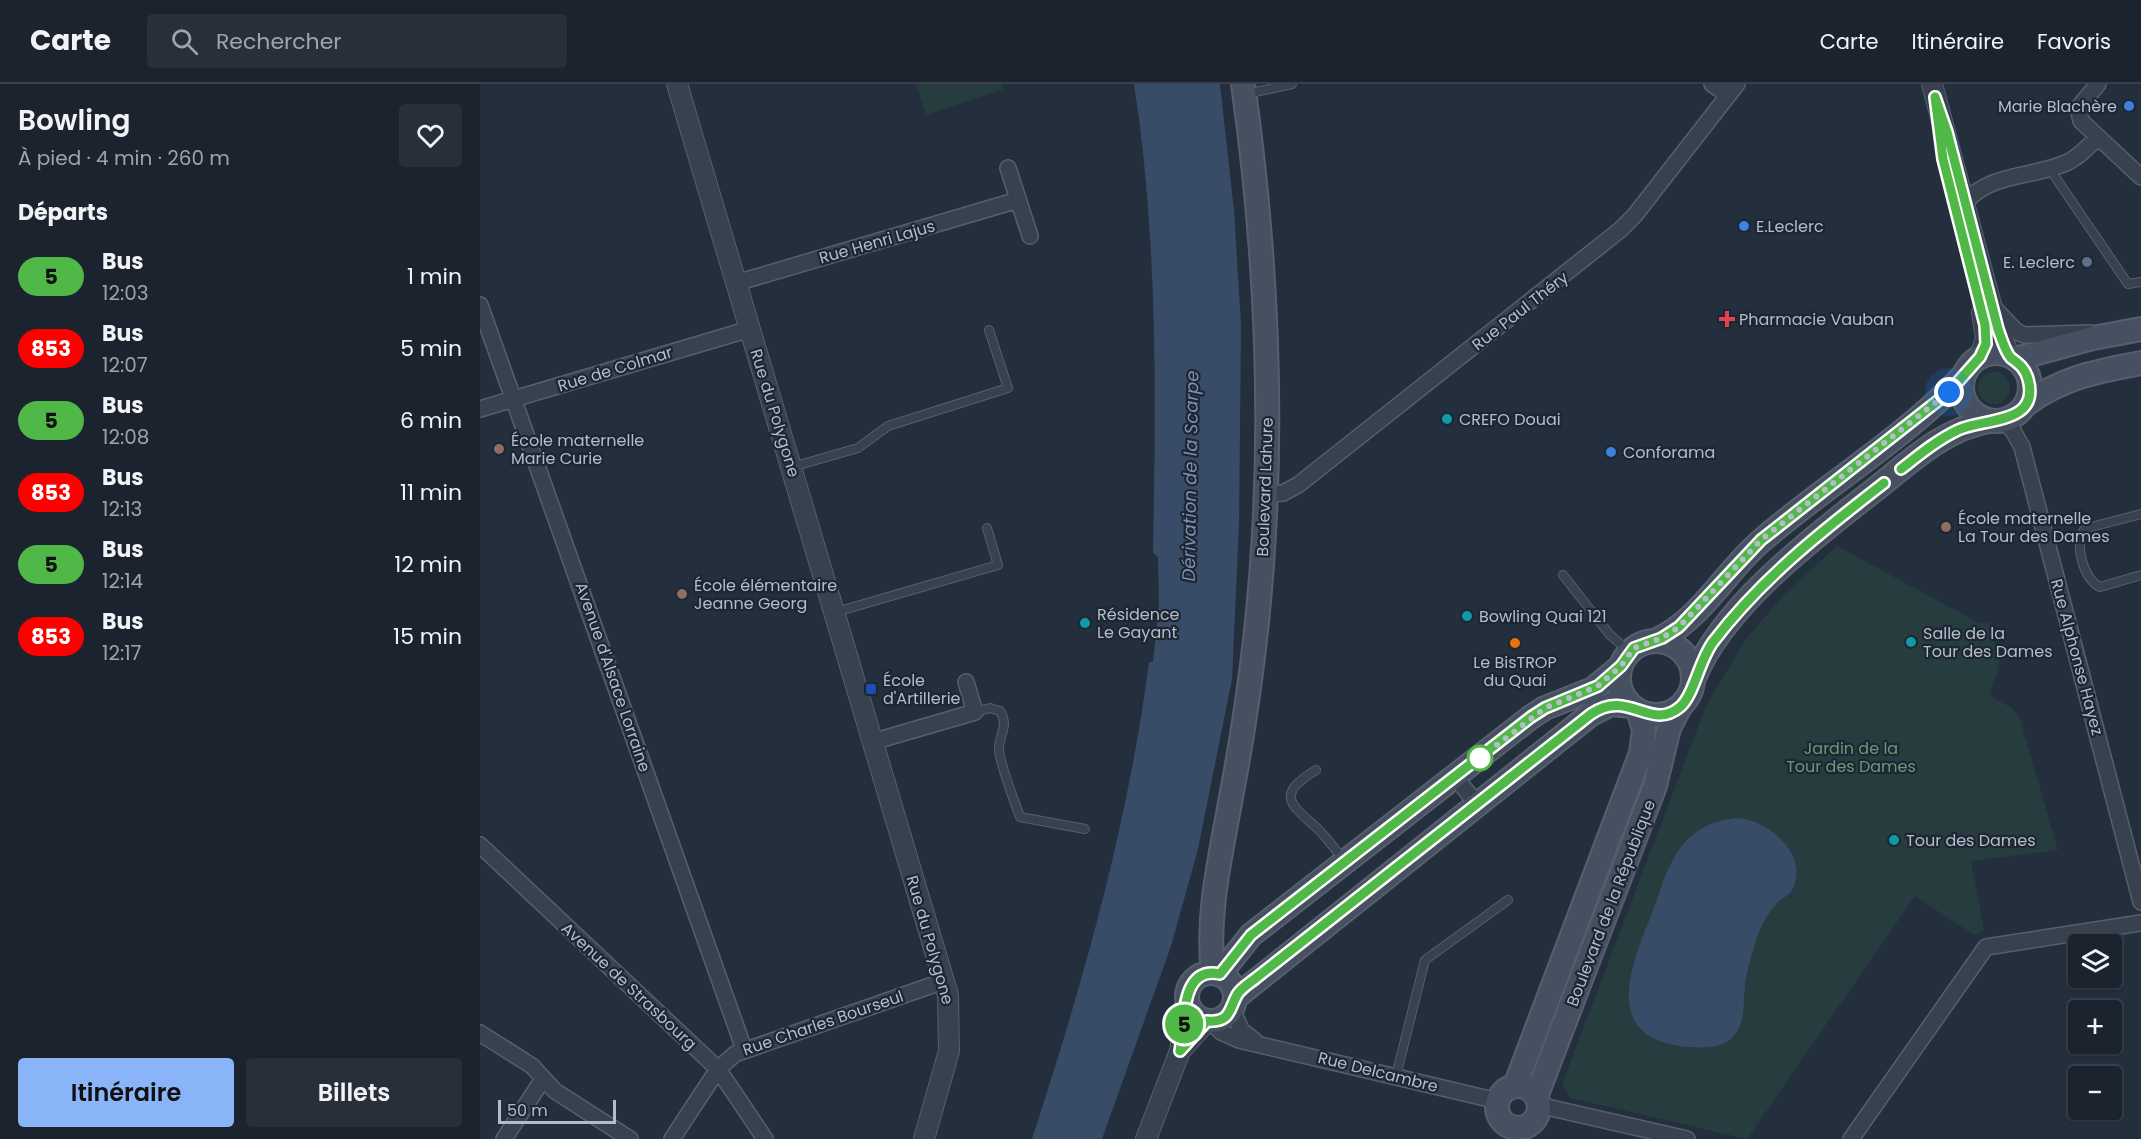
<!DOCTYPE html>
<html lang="fr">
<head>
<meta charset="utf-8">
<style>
	body { margin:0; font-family:Poppins,sans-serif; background:#282f3a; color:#f1f3f6; height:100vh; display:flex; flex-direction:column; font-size:22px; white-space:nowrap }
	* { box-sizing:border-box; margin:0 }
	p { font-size:20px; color:#a0a4aa }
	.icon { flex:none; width:33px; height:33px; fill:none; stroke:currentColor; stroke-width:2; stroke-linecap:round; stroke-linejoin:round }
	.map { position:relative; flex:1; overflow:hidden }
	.sheet { display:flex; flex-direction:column; background:#1b232e; width:480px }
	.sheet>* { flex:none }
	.badge { padding:0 12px; border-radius:20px; font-size:21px; line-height:39px }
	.buttons { position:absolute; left:1588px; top:850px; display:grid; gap:12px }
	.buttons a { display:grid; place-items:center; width:54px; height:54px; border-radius:6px; background:#1b232e; box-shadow:0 2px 4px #0004,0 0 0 2px #39404a; font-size:30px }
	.scale { position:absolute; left:18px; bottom:15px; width:118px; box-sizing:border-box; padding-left:6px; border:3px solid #b4bcc9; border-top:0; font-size:16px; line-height:21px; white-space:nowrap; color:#b4bcc9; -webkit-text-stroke:4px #1d2633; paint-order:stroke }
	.you { position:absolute; width:30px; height:30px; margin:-15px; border:4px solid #fff; border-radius:50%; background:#1a73e8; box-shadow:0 0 0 9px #1a73e833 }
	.map>.badge { position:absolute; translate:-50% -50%; box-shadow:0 0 0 3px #fff }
	h2 { padding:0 18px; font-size:22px; line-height:54px }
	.round { display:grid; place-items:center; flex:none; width:63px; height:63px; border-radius:6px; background:#282f3a }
	.summary { display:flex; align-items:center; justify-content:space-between; height:102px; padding:0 18px }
	h1 { font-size:28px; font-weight:600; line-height:45px }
	.button { display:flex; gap:12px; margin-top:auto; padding:12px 18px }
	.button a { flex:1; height:69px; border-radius:6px; background:#8ab4f8; color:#111; font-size:24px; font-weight:600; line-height:69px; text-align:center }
	.button a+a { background:#282f3a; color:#f1f3f6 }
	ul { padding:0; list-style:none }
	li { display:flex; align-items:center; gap:18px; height:72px; padding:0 18px }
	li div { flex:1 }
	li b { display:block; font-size:22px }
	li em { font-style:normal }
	li .badge { min-width:66px; font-weight:700; text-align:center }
	header { display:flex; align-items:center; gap:36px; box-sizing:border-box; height:84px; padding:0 30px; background:#1b232e; border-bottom:2px solid #39404a }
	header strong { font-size:28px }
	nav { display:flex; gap:33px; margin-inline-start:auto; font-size:21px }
	.search { width:420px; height:54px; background:#282f3a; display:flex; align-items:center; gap:15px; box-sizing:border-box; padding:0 21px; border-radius:6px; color:#a0a4aa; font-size:22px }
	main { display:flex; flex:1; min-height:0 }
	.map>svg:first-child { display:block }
</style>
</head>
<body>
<header>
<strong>Carte</strong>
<div class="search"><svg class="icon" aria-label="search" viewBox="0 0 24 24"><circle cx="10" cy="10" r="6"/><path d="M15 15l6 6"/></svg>Rechercher</div>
<nav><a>Carte</a><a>Itinéraire</a><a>Favoris</a></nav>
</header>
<main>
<section class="sheet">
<div class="summary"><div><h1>Bowling</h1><p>À pied · 4 min · 260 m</p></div><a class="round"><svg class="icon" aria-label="heart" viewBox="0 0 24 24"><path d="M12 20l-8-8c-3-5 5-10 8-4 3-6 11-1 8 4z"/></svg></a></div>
<h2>Départs</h2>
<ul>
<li><span class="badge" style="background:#50b847;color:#111">5</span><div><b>Bus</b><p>12:03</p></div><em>1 min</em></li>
<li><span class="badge" style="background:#fe0000;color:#fff">853</span><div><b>Bus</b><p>12:07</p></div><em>5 min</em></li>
<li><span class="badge" style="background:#50b847;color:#111">5</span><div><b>Bus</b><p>12:08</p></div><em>6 min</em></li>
<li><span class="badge" style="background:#fe0000;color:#fff">853</span><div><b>Bus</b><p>12:13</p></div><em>11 min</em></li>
<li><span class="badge" style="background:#50b847;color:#111">5</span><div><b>Bus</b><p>12:14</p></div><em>12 min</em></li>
<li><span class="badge" style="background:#fe0000;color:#fff">853</span><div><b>Bus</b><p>12:17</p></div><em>15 min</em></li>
</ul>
<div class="button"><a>Itinéraire</a><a>Billets</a></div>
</section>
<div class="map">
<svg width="1661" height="1055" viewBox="0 0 1661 1055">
	<rect width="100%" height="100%" fill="#242f3e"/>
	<path fill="#263c3f" d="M 436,0 L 521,0 L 523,5 L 446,31 Z
		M1498 304a16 16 0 1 1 32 0a16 16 0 1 1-32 0Z
		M 1357,462 L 1499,539 L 1509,539 L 1520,578 L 1510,611 L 1533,625 L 1540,635 L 1578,766 L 1491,777 L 1504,847 L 1494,851 L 1435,812 L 1267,1055 L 1091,1014 L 1082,1000 L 1226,622 L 1265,556 L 1304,511 Z"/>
	<path fill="#394c67" d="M 654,0 L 740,0 L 754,127 L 761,241 L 759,440 L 752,595 L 718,765 L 691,862 L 622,1055 L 552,1055 C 603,899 648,741 669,578 L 673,578 L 679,520 L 678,473 L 673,469 C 676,312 678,155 654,0 Z
		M 1256,734 C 1288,735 1332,772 1311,808 C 1308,812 1301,815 1297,819 C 1285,832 1279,846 1274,863 C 1271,873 1268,883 1266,893 C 1262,913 1268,938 1252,954 C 1242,964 1223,964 1209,963 C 1120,956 1150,884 1172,829 C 1181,805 1189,774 1207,756 C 1221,742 1237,736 1256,734 Z"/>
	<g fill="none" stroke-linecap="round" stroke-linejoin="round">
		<g stroke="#565f6c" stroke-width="10">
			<path id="service" d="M 766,10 L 812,0
				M 1569,84 L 1648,200 L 1661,198
				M 312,383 L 378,364 L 408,342 L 528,304 L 509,246
				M 1661,430 L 1611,443 L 1604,446 C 1594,462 1604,495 1620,503 L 1661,491
				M 1083,491 L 1130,551 L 1150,568
				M 356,528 L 518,481 L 507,444
				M 495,628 L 510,624 L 520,627 C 529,642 520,648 519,664 C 518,675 535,719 540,733 L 605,745
				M 836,686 C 795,711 810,720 838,745 C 847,754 855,765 863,775
				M 916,992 L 945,876 L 1028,816"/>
		</g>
		<g stroke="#565f6c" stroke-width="18">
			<path id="minor" d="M 1232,0 L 1248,11
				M 1618,0 L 1598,24 L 1601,37 L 1661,93
				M 528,84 L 550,152
				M 1485,119 C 1510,88 1554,94 1588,78 C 1600,72 1608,63 1617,54
				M 256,199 L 538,116
				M 0,221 L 264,965
				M 1513,223 L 1536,247 L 1544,251 L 1610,249
				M 0,325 L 270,245
				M 1520,337 L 1532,345 L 1542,363 L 1661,818
				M 786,410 L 803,409 L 818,401 L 1140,146 L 1155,131 L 1257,0
				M 392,658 L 495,628 L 486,598
				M 975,693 L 997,720
				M 0,761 L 238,985 L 285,1055
				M 752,926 L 762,947 L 775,957
				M 730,937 L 741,948 L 759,956 L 1018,1017
				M 0,949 L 52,982 L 75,1007 L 150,1055
				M 1058,1021 L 1207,1055
				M 24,1055 L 63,995
				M 192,1055 L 238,985 L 255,970 L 464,897
				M 1371,1055 L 1506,863 L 1661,839"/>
		</g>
		<g stroke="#565f6c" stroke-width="22">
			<path id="tertiary" d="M 197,0 L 468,911 L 469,967 L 444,1055
				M 1452,0 L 1516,239 L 1530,273
				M 1500,273 L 1506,254 L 1502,229
				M 700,967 L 727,937
				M 666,1055 L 700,967 L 707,917"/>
		</g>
		<g stroke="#565f6c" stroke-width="26">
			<path id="secondary" d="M1482 303a34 34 0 1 1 68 0a34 34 0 1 1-68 0Z
				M 1535,275 L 1613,254 L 1661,245
				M 1545,321 C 1581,294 1617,287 1661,279
				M1139 594a37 37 0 1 1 74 0a37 37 0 1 1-74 0Z
				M 1175,557 C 1220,537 1245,488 1281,457 C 1347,400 1424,355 1484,291
				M 1214,594 C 1243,522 1333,454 1393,407 C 1429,379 1463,345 1509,337
				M707 913a24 24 0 1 1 48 0a24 24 0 1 1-48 0Z
				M 733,889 C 726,830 741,771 751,713 C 761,661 769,609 775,556 C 796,371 789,185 763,0
				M 740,890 L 771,851 L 1051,633 L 1065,624 L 1113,605 L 1141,582
				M 756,913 L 1111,630 L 1131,620 L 1152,622
				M 1035,1002 L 1161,669 L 1164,646 L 1158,626
				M1017 1023a21 21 0 1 1 42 0a21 21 0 1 1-42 0Z
				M 1056,1013 L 1175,702 L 1189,644 L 1200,623"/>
		</g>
		<use href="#service" stroke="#38414e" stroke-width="8"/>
		<use href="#minor" stroke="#38414e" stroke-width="15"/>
		<use href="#tertiary" stroke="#38414e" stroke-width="20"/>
		<use href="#secondary" stroke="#465061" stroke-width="22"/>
	</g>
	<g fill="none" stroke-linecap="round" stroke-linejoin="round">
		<g stroke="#fff" stroke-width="14">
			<path id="line" d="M 1404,399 C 1342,447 1281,495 1233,558 C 1219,577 1214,611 1200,623 C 1170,648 1149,604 1111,630 L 776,894 C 770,899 761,904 757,911 C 749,925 751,939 727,937 L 700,967 C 705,941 699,881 740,890 L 771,851 L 1051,633 L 1065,624 L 1118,602 L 1141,582 L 1154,564 L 1182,554 L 1199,543 L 1281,456 L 1469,308 L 1500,273 L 1506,260 L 1505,241 L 1463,75 L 1455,13 L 1467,48 L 1518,245 C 1521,253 1525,268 1531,274 C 1539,280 1545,284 1548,295 C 1561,341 1503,334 1478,346 C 1457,356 1439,371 1421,385"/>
		</g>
		<use href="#line" stroke="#50b847" stroke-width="9"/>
		<path stroke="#b4bcc9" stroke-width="6" stroke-dasharray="0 10.8" d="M 1000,674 L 1065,624 L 1118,602 L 1141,582 L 1154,564 L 1182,554 L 1199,543 L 1281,456 L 1469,308"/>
	</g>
	<g fill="#3f7fe0" stroke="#1d2633" stroke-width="2">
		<circle cx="1649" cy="22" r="6"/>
		<circle cx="1264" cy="142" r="6"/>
		<circle cx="1131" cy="368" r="6"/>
	</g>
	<circle fill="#5c6f8a" stroke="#1d2633" stroke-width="2" cx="1607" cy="178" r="6"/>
	<path fill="#e0444e" stroke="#1d2633" stroke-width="2" d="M1244 226h6v6h6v6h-6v6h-6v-6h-6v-6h6z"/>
	<g fill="#0f9aa8" stroke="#1d2633" stroke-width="2">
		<circle cx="967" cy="335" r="6"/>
		<circle cx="987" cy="532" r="6"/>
		<circle cx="605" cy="539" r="6"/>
		<circle cx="1431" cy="558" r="6"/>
		<circle cx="1414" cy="756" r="6"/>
	</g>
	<g fill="#8d6e63" stroke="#1d2633" stroke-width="2">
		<circle cx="19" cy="365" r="6"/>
		<circle cx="1466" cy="443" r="6"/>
		<circle cx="202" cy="510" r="6"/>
	</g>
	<circle fill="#e8710a" stroke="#1d2633" stroke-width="2" cx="1035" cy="559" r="6"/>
	<rect fill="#1a4fb4" stroke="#1d2633" stroke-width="2" x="385" y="599" width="12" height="12" rx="3"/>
	<circle fill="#fff" stroke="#50b847" stroke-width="3" cx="1000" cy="674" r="12"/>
	<g text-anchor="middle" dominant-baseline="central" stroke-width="4.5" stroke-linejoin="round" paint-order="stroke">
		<g font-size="16" fill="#b4bcc9" stroke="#1d2633" text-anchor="start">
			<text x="1637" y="22" text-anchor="end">Marie Blachère</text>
			<text x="1276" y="142">E.Leclerc</text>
			<text x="1595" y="178" text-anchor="end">E. Leclerc</text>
			<text x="1259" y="235">Pharmacie Vauban</text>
			<text x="979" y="335">CREFO Douai</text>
			<text x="31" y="356">École maternelle<tspan x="31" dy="18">Marie Curie</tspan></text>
			<text x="1143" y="368">Conforama</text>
			<text x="1478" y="434">École maternelle<tspan x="1478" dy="18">La Tour des Dames</tspan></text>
			<text x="214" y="501">École élémentaire<tspan x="214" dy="18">Jeanne Georg</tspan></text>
			<text x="617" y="530">Résidence<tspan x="617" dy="18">Le Gayant</tspan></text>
			<text x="999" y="532">Bowling Quai 121</text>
			<text x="1443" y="549">Salle de la<tspan x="1443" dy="18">Tour des Dames</tspan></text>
			<text x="1035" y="578" text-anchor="middle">Le BisTROP<tspan x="1035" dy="18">du Quai</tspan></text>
			<text x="403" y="596">École<tspan x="403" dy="18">d'Artillerie</tspan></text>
			<text x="1426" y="756">Tour des Dames</text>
		</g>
		<g font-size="16" fill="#b4bcc9" stroke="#1d2633">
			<text transform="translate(397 158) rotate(-16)">Rue Henri Lajus</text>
			<text transform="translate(1040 227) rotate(-38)">Rue Paul Théry</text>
			<text transform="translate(135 285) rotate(-17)">Rue de Colmar</text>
			<text transform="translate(295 329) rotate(73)">Rue du Polygone</text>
			<text transform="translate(785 403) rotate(-88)">Boulevard Lahure</text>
			<text transform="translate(1597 573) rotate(75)">Rue Alphonse Hayez</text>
			<text transform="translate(133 593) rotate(71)">Avenue d'Alsace Lorraine</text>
			<text transform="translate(1131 819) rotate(-69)">Boulevard de la République</text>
			<text transform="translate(450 856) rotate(74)">Rue du Polygone</text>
			<text transform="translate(149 902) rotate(43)">Avenue de Strasbourg</text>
			<text transform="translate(343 939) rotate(-19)">Rue Charles Bourseul</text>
			<text transform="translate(898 988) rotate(14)">Rue Delcambre</text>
		</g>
		<g font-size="16" fill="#6b9a76" stroke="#1d2633">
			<text x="1371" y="664">Jardin de la<tspan x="1371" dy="18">Tour des Dames</tspan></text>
		</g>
		<g font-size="18" font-style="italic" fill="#7c92b1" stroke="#1d2633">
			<text transform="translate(710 392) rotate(-89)">Dérivation de la Scarpe</text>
		</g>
	</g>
</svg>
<div class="buttons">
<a><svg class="icon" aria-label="layers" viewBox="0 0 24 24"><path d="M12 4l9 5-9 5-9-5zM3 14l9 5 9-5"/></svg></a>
<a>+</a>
<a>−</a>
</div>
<div class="scale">50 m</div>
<div class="you" style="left:1469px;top:308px"></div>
<b class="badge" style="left:704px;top:940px;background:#50b847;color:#111">5</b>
</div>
</main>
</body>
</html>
